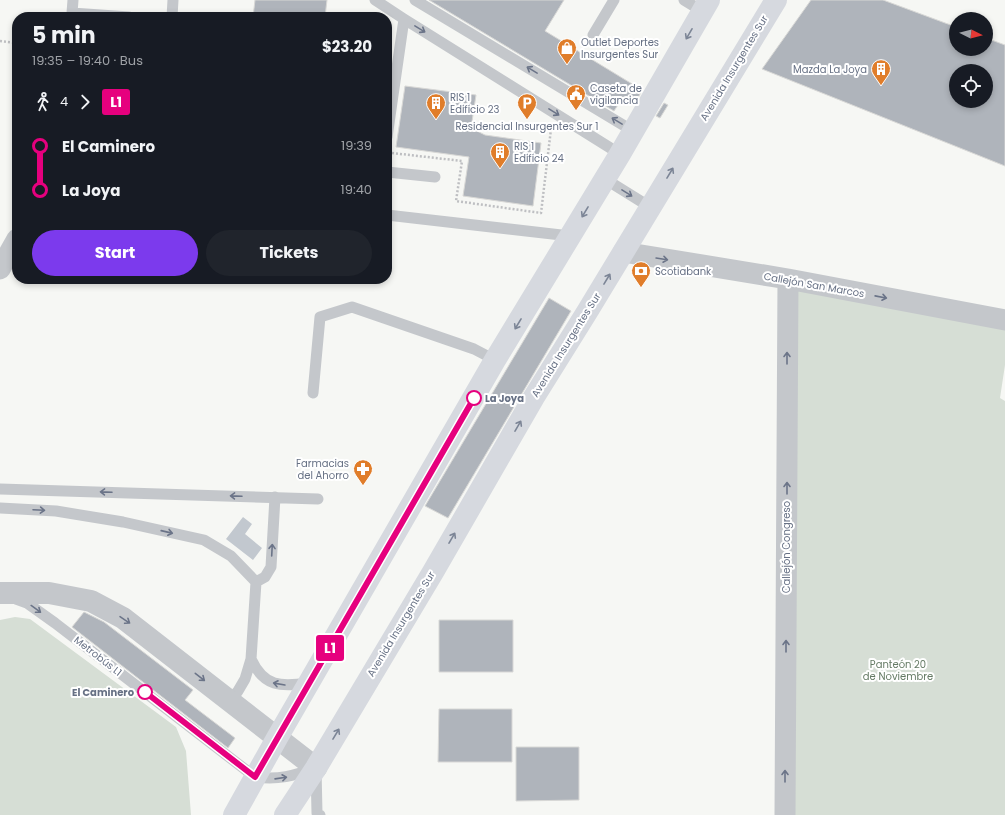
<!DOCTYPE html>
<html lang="en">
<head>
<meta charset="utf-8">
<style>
	body { margin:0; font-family:Poppins,sans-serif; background:#20242c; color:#f1f3f6; height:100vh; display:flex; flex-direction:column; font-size:15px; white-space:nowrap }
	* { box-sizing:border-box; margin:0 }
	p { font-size:13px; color:#9ea1a6 }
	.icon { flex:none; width:22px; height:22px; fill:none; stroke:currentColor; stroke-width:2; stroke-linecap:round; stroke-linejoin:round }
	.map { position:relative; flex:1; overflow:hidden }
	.details { position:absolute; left:12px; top:12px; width:380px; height:272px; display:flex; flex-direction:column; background:#171b24; border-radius:16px; box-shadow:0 2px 6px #0003 }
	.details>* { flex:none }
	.badge { padding:0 8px; border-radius:3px; font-size:14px; line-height:26px }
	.needle { width:26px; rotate:96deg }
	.controls { position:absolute; left:949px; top:12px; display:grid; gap:8px }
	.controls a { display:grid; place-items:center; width:44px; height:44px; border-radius:50%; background:#171b24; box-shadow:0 2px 6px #0003; font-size:20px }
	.map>.badge { position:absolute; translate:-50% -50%; box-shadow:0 0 0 2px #fff }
	.legs { display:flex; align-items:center; gap:6px; height:44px; padding:0 20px; font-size:13px }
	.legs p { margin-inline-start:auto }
	.overview { display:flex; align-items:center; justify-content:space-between; height:68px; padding:0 20px }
	h1 { font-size:22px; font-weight:700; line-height:30px }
	.cta { display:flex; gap:8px; margin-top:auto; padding:8px 20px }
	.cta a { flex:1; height:46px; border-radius:24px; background:#7c3aed; color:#fff; font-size:16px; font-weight:700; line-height:46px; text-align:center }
	.cta a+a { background:#20242c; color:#f1f3f6 }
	ul { padding:0 20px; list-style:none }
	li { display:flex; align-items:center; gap:14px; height:44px; font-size:15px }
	li i { display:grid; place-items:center; width:6px; height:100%; margin:0 5px; background:currentColor }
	li i::after { content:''; width:10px; height:10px; margin:-5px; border:3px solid; border-radius:50%; background:#171b24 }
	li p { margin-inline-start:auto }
	li:first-child i { background:linear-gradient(#0000 50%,currentColor 0) }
	li:last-child i { background:linear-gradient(currentColor 50%,#0000 0) }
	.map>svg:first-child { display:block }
</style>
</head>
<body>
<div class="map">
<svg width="1005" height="815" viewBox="0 0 1005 815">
	<rect width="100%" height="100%" fill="#f6f7f4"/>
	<path fill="#d6ded5" d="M 793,288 L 1005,328 L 1005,365 L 1000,398 L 1005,401 L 1005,815 L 790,815 Z
		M 15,617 L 30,619 L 176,727 L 186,751 L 191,815 L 0,815 L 0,620 Z"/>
	<path fill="#c2c8cf" d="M 243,517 L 252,524 L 245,534 L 262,548 L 253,560 L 226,539 Z"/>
	<path fill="#afb4bb" stroke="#d8d8d6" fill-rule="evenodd" d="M 255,0 L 327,0 L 325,17 L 253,17 Z
		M 429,0 L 564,0 L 545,31 L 642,90 L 635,104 L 623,97 L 614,111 Z
		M 811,0 L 883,0 L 956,27 L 956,49 L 986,49 L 986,38 L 1005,45 L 1005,166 L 762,69 ZM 956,71 L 986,71 L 986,101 L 956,101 Z
		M 405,86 L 476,95 L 471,128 L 485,135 L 541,143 L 533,206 L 463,196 L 469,157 L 396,147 Z
		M 664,103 L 668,105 L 660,118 L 656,116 Z
		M 549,298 L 571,311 L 448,518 L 425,506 Z
		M 84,612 L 104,622 L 193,690 L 185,700 L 235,738 L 228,748 L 72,627 Z
		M 439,620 L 513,620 L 513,672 L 439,672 Z
		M 439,709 L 512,709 L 512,762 L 438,762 Z
		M 516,747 L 579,747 L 579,800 L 516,801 Z"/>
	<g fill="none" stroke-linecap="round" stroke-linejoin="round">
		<path stroke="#bebfc2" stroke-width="2.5" stroke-dasharray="2 2" stroke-linecap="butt" d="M 0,41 L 17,43
			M 392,153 L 462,161 L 456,201 L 541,213 L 551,129"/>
		<path stroke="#c4c7cb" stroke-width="11" d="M 73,0 L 72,13 L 129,17
			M 375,0 L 404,19 L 620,154
			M 415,0 L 633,131
			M 684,0 L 702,11
			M 172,17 L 173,0
			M 593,35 L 614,0
			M 387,137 L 404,19
			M 387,172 L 435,177
			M 605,179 L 650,207
			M 387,215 L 570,236
			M 313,393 L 320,317 L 352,307 L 474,349 L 495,360
			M 0,489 L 318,499
			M 0,508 L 56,511 L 123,522 L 204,540 L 231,556 L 256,582 L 251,659 L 245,679 L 238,691 L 230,701
			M 256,582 L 265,577 L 271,567 L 275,497
			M 16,599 L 27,603 L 55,623 L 255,777 C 279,780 293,776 316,768 L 317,813 L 320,815
			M 251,659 C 264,687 281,687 308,683"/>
		<path stroke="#c4c7cb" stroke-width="21" d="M 623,252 L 788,279 L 1005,320
			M 0,269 L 17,239
			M 785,815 L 788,279"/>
		<path stroke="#c4c7cb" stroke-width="22" d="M 0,593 L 49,593 L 91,601 L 123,618 L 316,768"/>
		<path stroke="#d6d9df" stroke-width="22" d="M 234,815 L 277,738 L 495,360 L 620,154 L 709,0
			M 285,815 L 316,768 L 433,572 L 534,397 L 587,312 L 776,0"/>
	</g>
	<defs><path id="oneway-shaft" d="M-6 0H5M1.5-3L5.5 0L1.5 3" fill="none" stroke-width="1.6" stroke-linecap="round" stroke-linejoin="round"/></defs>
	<g stroke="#6b7488">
		<use href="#oneway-shaft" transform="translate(420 29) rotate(31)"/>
		<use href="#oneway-shaft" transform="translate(532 70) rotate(-149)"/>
		<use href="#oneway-shaft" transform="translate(554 112) rotate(32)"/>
		<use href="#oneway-shaft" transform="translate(617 121) rotate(-149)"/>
		<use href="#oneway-shaft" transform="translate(627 193) rotate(32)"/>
		<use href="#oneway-shaft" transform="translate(662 259) rotate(9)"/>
		<use href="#oneway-shaft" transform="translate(881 297) rotate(11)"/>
		<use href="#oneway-shaft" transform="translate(787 358) rotate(-90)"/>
		<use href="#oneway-shaft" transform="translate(787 488) rotate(-90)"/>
		<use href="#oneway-shaft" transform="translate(106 492) rotate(-178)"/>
		<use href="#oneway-shaft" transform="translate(236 496) rotate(-178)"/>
		<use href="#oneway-shaft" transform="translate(39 510) rotate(3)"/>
		<use href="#oneway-shaft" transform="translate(167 532) rotate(13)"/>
		<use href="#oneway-shaft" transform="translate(272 550) rotate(-87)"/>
		<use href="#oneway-shaft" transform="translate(36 609) rotate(36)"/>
		<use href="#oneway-shaft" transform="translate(125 620) rotate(34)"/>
		<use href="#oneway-shaft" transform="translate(786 646) rotate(-90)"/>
		<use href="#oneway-shaft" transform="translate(200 677) rotate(38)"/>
		<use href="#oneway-shaft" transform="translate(279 684) rotate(-170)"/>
		<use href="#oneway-shaft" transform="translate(785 776) rotate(-90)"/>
		<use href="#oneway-shaft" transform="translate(281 778) rotate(-8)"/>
	</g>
	<g stroke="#7c8596">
		<use href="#oneway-shaft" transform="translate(689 34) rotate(120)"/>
		<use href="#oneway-shaft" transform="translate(670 173) rotate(-59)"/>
		<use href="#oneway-shaft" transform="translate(585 212) rotate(121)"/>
		<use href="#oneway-shaft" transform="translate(607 279) rotate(-59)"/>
		<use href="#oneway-shaft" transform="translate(518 324) rotate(121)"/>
		<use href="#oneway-shaft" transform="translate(518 426) rotate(-60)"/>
		<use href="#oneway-shaft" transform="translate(452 538) rotate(-60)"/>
		<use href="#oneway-shaft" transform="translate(336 734) rotate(-59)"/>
	</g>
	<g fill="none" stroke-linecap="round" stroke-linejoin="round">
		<g stroke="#fff" stroke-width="9">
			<path id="line-1" d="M 145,692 L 255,777 L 474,398"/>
		</g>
		<use href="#line-1" stroke="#e6007e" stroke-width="6"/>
	</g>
	<defs>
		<g id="shop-pin" transform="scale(1)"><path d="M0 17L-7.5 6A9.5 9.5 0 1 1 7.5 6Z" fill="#e07d2a" stroke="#fff"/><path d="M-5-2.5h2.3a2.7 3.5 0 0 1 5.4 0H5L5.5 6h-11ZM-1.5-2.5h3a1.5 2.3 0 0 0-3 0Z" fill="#fff"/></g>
		<g id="building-pin" transform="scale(1)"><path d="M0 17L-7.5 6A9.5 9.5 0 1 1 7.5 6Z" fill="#e07d2a" stroke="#fff"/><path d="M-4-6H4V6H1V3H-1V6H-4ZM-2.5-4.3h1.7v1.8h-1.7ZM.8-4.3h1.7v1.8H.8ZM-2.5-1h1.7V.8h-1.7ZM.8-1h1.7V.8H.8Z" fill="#fff"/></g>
		<g id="civic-pin" transform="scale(1)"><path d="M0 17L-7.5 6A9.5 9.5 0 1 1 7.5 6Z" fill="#e07d2a" stroke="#fff"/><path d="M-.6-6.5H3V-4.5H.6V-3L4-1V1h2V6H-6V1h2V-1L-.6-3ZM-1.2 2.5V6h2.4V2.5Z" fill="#fff"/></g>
		<g id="parking-pin" transform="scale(1)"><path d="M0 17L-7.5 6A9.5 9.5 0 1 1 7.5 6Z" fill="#e07d2a" stroke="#fff"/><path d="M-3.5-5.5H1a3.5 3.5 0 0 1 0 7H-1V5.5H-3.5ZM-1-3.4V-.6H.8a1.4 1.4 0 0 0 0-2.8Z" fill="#fff"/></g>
		<g id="bank-pin" transform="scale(1)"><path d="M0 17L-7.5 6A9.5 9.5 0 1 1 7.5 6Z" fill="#e07d2a" stroke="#fff"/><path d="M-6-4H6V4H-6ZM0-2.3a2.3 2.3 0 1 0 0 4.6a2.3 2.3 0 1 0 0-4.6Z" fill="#fff"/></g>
		<g id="pharmacy-pin" transform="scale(1)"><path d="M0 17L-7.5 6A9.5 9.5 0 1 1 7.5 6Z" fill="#e07d2a" stroke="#fff"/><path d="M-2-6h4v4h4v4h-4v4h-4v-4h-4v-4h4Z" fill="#fff"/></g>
	</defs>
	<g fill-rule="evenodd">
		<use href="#shop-pin" x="567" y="48"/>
		<use href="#building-pin" x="881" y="69"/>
		<use href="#civic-pin" x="576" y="94"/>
		<use href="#building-pin" x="436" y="103"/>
		<use href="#parking-pin" x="527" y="103"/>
		<use href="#building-pin" x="500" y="152"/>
		<use href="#bank-pin" x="641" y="271"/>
		<use href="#pharmacy-pin" x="363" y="469"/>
	</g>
	<g fill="#fff" stroke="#e6007e" stroke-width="2">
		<circle cx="474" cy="398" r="7"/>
		<circle cx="145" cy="692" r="7"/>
	</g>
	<g text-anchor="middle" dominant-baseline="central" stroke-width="4" stroke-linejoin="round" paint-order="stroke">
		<g font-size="10" fill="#667084" stroke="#fff" text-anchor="start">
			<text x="581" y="42">Outlet Deportes<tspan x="581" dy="12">Insurgentes Sur</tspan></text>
			<text x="867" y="69" text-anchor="end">Mazda La Joya</text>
			<text x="590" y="88">Caseta de<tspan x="590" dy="12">vigilancia</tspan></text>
			<text x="450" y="97">RIS 1<tspan x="450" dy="12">Edificio 23</tspan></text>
			<text x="527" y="126" text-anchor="middle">Residencial Insurgentes Sur 1</text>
			<text x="514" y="146">RIS 1<tspan x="514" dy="12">Edificio 24</tspan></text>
			<text x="655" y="271">Scotiabank</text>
			<text x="349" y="463" text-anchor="end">Farmacias<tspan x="349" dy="12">del Ahorro</tspan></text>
		</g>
		<g font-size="10" fill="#667084" stroke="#fff">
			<text transform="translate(734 68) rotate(-59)">Avenida Insurgentes Sur</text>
			<text transform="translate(814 285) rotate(10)">Callejón San Marcos</text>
			<text transform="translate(566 345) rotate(-58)">Avenida Insurgentes Sur</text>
			<text transform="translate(786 547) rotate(-90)">Callejón Congreso</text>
			<text transform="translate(401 624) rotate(-59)">Avenida Insurgentes Sur</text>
			<text transform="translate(98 656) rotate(38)">Metrobús L1</text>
		</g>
		<g font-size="10" font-weight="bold" fill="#667084" stroke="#fff" text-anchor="start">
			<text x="485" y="398">La Joya</text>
			<text x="134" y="692" text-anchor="end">El Caminero</text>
		</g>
		<g font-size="10" fill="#657b65" stroke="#fff">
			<text x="898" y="664">Panteón 20<tspan x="898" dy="12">de Noviembre</tspan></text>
		</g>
	</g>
</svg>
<div class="controls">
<a><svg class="needle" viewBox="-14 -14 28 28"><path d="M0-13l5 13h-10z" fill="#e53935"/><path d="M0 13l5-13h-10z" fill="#9ea1a6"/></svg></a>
<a><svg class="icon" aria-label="locate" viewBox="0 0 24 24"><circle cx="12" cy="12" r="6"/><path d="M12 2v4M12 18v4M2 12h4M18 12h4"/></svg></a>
</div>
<b class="badge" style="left:330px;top:648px;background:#e6007e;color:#fff">L1</b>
<section class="details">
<div class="overview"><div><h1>5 min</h1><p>19:35 – 19:40 · Bus</p></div><b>$23.20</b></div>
<div class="legs"><svg class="icon" aria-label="walk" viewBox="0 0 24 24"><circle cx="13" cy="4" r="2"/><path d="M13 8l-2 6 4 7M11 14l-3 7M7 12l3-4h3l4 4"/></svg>4<svg class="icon" aria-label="forward" viewBox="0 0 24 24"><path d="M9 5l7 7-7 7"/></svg><b class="badge" style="background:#e6007e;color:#fff">L1</b></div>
<ul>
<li><i style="color:#e6007e"></i><b>El Caminero</b><p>19:39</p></li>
<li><i style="color:#e6007e"></i><b>La Joya</b><p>19:40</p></li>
</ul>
<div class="cta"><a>Start</a><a>Tickets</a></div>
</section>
</div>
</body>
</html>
